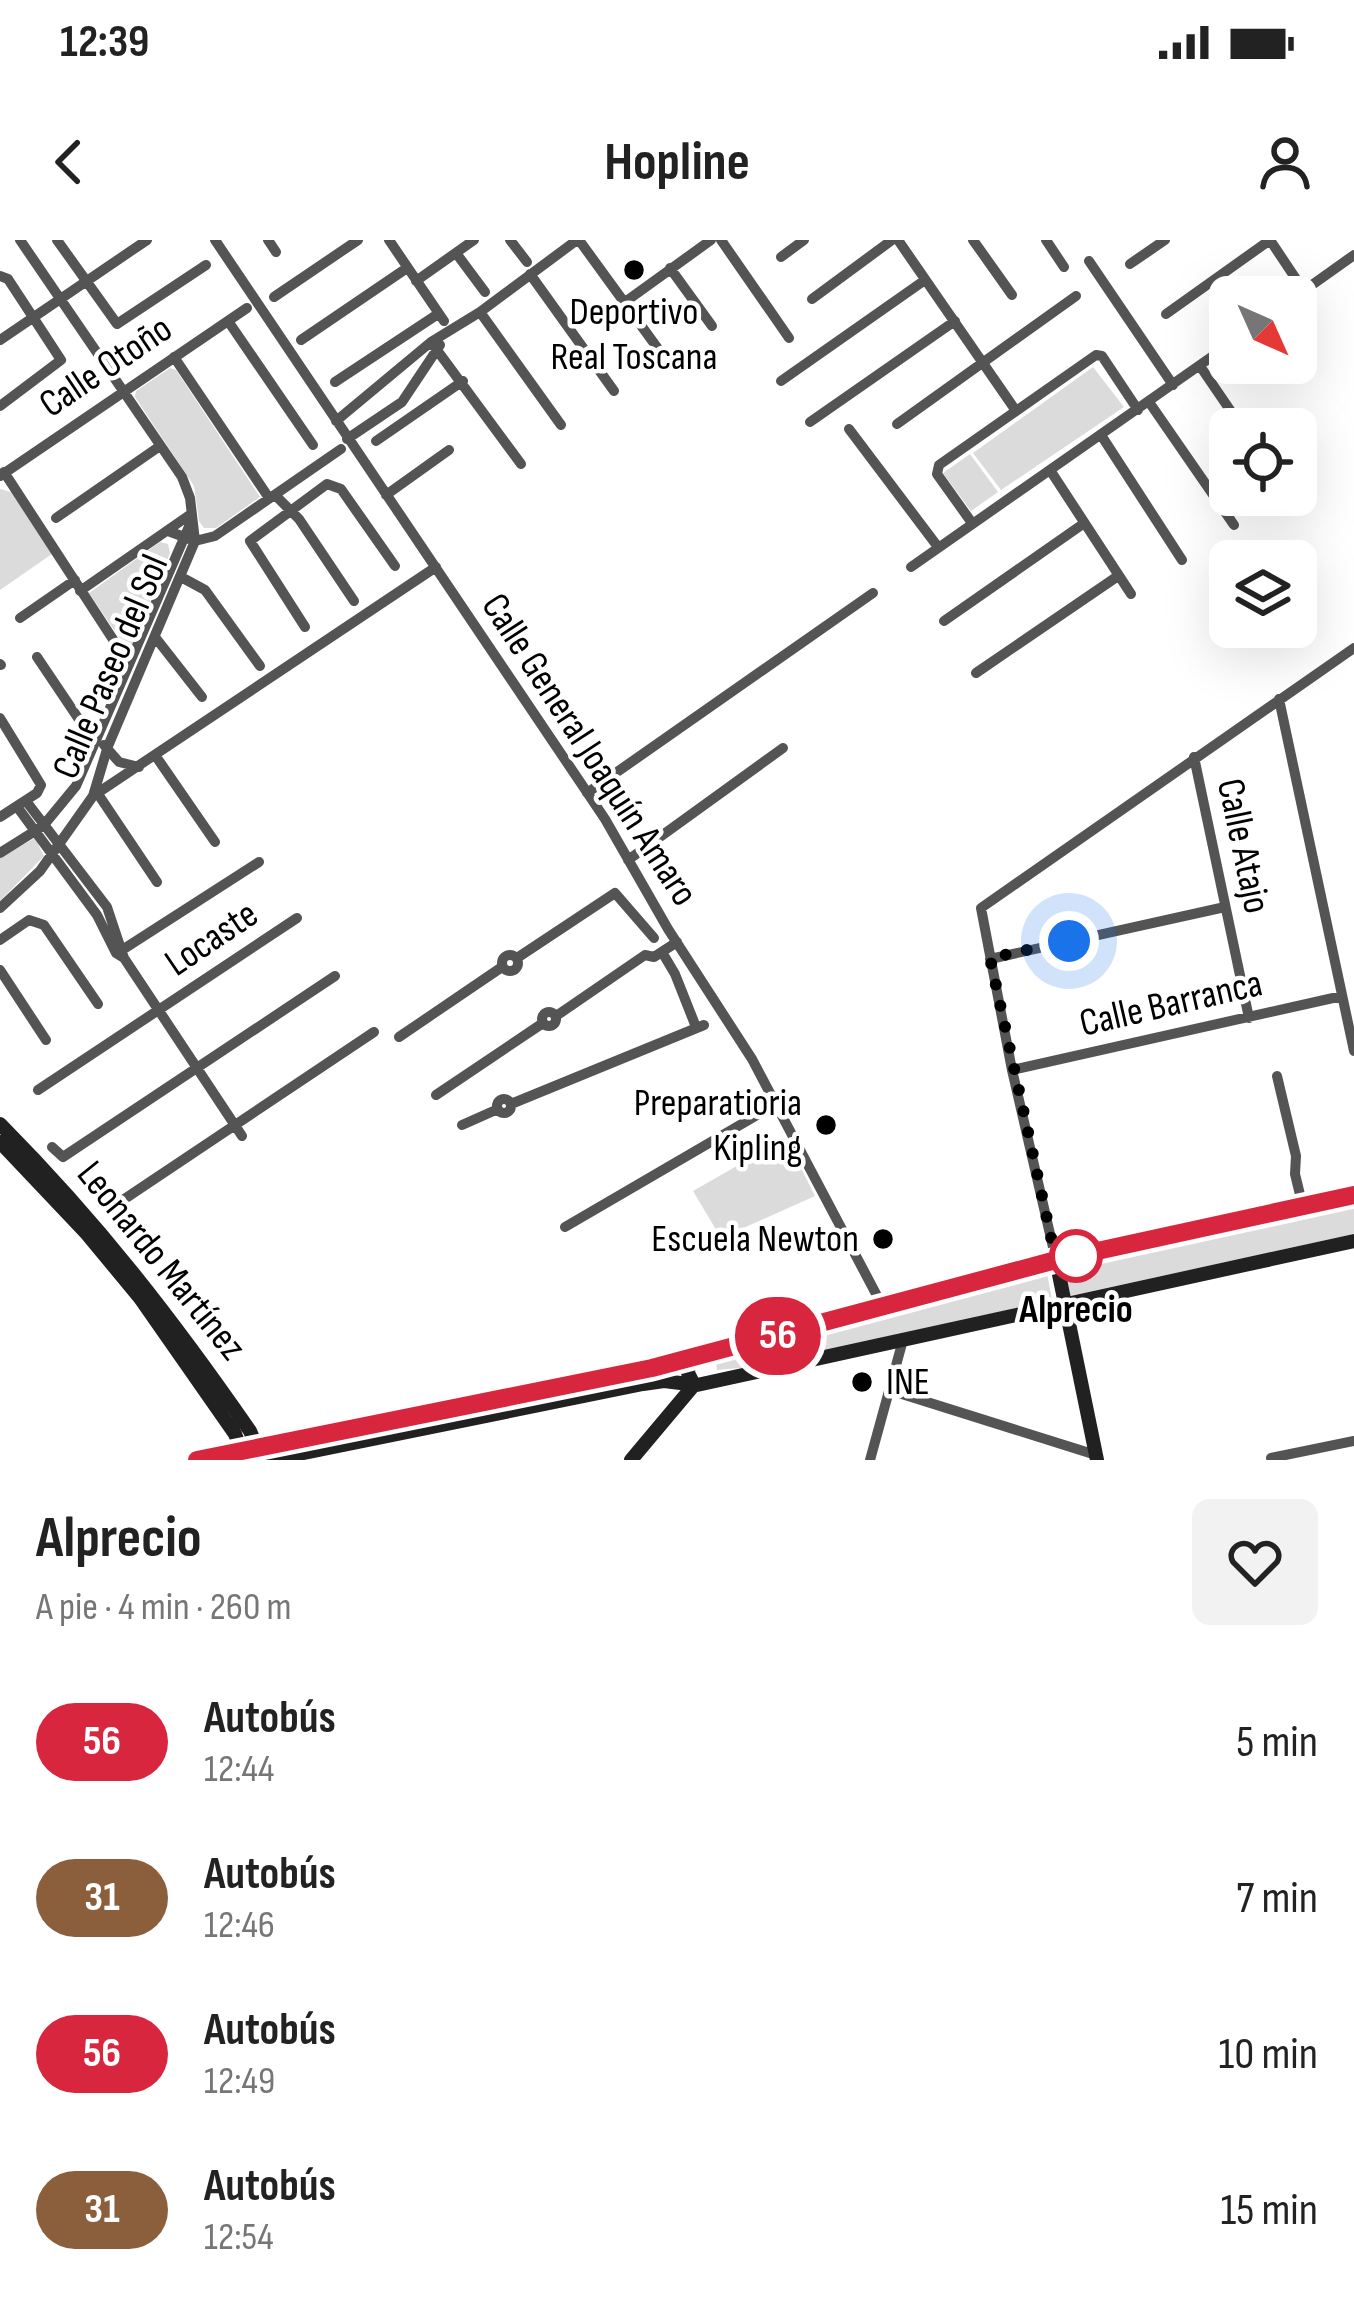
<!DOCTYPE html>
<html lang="es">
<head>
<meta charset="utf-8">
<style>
	body { margin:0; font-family:"Sofia Sans Condensed",sans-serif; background:#f2f2f2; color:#222; height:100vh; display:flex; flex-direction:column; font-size:45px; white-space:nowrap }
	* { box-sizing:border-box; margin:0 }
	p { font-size:39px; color:#767676 }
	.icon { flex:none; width:66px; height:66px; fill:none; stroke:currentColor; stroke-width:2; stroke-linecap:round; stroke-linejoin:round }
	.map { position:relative; height:1220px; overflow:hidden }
	.sheet { display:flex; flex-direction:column; background:#fff; flex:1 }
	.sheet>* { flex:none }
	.badge { padding:0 24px; border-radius:39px; font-size:42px; line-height:78px }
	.needle { width:78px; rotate:135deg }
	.buttons { position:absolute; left:1209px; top:36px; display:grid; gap:24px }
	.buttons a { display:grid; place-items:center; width:108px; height:108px; border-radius:18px; background:#fff; box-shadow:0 12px 48px #0002; font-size:60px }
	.you { position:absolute; width:60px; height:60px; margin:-30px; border:9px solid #fff; border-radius:50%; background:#1a73e8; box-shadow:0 0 0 18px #1a73e833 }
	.map>.badge { position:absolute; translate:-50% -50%; box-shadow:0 0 0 6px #fff }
	.round { display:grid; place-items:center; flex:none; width:126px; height:126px; border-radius:18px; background:#f2f2f2 }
	.overview { display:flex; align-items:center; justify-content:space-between; height:204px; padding:0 36px }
	h1 { font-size:57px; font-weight:700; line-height:90px }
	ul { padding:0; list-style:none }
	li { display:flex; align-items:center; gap:36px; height:156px; padding:0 36px }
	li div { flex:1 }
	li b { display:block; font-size:45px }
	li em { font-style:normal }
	li .badge { min-width:132px; font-weight:700; text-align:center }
	.status { display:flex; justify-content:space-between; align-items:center; height:84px; padding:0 60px; background:#fff; direction:ltr }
	.status svg { height:33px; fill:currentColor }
	header { display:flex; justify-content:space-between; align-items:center; height:156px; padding:0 36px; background:#fff; font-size:54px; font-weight:700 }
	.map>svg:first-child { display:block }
</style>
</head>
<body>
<div class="status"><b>12:39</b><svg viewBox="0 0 49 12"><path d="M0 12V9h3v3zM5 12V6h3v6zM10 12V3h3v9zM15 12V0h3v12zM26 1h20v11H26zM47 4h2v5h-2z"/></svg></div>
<header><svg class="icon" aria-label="back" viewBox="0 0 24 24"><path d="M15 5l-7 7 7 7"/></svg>Hopline<svg class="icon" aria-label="person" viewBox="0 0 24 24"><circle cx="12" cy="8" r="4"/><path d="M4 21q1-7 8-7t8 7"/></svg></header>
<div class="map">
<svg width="1354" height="1220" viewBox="0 0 1354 1220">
	<rect width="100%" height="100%" fill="#fff"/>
	<path fill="#dbdbdb" d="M 1093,127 L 1124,167 L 1001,250 L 973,213 Z
		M 170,128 L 176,130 L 260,257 L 216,288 L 204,288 L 199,281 L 194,246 L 135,157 L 136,151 Z
		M 970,214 L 998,252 L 971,271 L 943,233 Z
		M 0,249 L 11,252 L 52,314 L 0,350 Z
		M 160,302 L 168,304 L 170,313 L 131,409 L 127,409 L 89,353 Z
		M 35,598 L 44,616 L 0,661 L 0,618 Z
		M 786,898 L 815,956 L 721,998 L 693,951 Z
		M 1354,960 L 1354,994 L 1070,1056 L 1063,1025 Z
		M 1046,1028 L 1052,1060 L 761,1126 L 717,1130 L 715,1116 Z"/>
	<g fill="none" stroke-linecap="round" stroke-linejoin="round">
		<path stroke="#545454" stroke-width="10" d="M 57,0 L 117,84 L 206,25
			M 215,0 L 605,579 L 668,689 L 752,819 L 884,1069
			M 268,0 L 276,12
			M 389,0 L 444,81
			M 510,0 L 527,22
			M 579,0 L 664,117
			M 721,0 L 789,98
			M 898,0 L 1016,171
			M 973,0 L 1012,55
			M 1046,0 L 1064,27
			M 1270,0 L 1304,51
			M 456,13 L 485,52
			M 781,17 L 804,0
			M 1089,21 L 1173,145
			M 1130,24 L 1165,0
			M 670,28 L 712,86
			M 530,34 L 614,151
			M 0,36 L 8,39 L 61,120 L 0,166
			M 416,41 L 474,0
			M 274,57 L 358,0
			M 1295,57 L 1354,15
			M 812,59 L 892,0
			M 625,62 L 711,0
			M 480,72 L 561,185
			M 1166,74 L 1270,0
			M 228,81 L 313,205
			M 0,100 L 147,0
			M 301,100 L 407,28
			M 431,102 L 521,224
			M 174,117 L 269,258
			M 1200,126 L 1243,189
			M 781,141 L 925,40
			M 335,142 L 438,74
			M 1149,162 L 1234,285
			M 336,181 L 431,102 L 480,72 L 577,0
			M 810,182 L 955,81
			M 897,184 L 1076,56
			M 849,189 L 938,307
			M 1101,195 L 1182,320
			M 347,199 L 402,162 L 440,105
			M 376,201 L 463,141
			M 1050,230 L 1131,354
			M 4,232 L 129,424
			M 0,236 L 247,68
			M 275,255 L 299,279 L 354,361
			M 386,255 L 449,210
			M 56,278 L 160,206
			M 972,283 L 937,234 L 939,225 L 1096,115 L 1102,116 L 1138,170
			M 168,291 L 195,301 L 215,296 L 341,209
			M 911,327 L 1230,104
			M 181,337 L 205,350 L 260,426
			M 80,351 L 191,274
			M 20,378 L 75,340
			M 944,381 L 1083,284
			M 305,387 L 250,301 L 327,244 L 341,249 L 395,326
			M 155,397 L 202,457
			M 37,417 L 78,478 L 100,491
			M 0,424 L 1,425
			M 976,433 L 1118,336
			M 1279,459 L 1354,811
			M 0,478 L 41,545 L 37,553 L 0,577
			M 104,505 L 119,522 L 139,527
			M 155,515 L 215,602
			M 1194,517 L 1249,778
			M 587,553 L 873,353
			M 98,554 L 157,642
			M 93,556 L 436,327
			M 26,561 L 107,667 L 124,718
			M 18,568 L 97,675 L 116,713 L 124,718 L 242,896
			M 0,613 L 43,586 L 76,546 L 191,282
			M 628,620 L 783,508
			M 0,668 L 40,631 L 93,556 L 108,506 L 195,301 L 190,258 L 182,237 L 20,0
			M 0,700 L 29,680 L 44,685 L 98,764
			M 119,712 L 259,622
			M 662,712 L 675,734 L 696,787
			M502 723a8 8 0 1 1 16 0a8 8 0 1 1-16 0Z
			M 517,718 L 615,653 L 654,698
			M 990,719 L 1225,667
			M 0,730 L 46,800
			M542 779a7 7 0 1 1 14 0a7 7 0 1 1-14 0Z
			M 556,776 L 645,715 L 654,717 L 677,702
			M 399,797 L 502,727
			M 1012,830 L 1342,756
			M 1277,836 L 1296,916 L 1295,934 L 1303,967
			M 38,850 L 297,678
			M 436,855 L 543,783
			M497 866a7 7 0 1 1 14 0a7 7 0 1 1-14 0Z
			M 511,864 L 704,785
			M 462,885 L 498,869
			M 52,907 L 63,917 L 335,736
			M 108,970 L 374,792
			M 565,987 L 776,864
			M 1056,1020 L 1012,830 L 981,668 L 1354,408
			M 889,1150 L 1096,1215
			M 1271,1218 L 1354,1201
			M 870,1220 L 903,1100"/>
		<path stroke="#212121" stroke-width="14" d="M 0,884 C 98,983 171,1077 250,1191 L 259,1213
			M 0,902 L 87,994 L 140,1058 L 235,1194 L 245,1220
			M 1056,1020 L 1097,1220
			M 197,1220 L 652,1128 L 1056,1020 L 1354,955
			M 269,1220 L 643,1144 L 664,1141 L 697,1145 L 1354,1001
			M 631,1220 L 694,1145 L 688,1133 L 689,1119"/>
	</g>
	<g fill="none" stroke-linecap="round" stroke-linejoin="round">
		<g stroke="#fff" stroke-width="27">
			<path id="line" d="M 197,1220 L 652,1128 L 1056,1020 L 1354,955"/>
		</g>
		<use href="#line" stroke="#d7263d" stroke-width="18"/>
		<path stroke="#000" stroke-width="12" stroke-dasharray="0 21.6" d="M 1069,701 L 990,718 L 1056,1020 L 1076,1016"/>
	</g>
	<g fill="#000" stroke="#fff" stroke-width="4.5">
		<circle cx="634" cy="30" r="12"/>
		<circle cx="826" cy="885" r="12"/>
		<circle cx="883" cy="999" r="12"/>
		<circle cx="862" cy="1142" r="12"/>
	</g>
	<circle fill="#fff" stroke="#d7263d" stroke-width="6" cx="1076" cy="1016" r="24"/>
	<g text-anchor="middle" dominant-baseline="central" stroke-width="9" stroke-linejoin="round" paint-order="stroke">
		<g font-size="39" fill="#000" stroke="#fff" text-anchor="end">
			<text x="634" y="72" text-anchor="middle">Deportivo<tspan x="634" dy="45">Real Toscana</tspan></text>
			<text x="802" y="863">Preparatioria<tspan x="802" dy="45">Kipling</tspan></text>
			<text x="859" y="999">Escuela Newton</text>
			<text x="886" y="1142" text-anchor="start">INE</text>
		</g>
		<g font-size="39" fill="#000" stroke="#fff">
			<text transform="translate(106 127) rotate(-34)">Calle Otoño</text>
			<text transform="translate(111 427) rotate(-67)">Calle Paseo del Sol</text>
			<text transform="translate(589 510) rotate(57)">Calle General Joaquín Amaro</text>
			<text transform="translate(1243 606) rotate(78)">Calle Atajo</text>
			<text transform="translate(212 699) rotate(-34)">Locaste</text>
			<text transform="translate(1171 764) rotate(-13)">Calle Barranca</text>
			<text transform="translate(161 1021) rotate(51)">Leonardo Martínez</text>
		</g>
		<g font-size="39" font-weight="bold" fill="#000" stroke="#fff">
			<text x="1076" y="1070">Alprecio</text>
		</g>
	</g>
</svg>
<div class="buttons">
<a><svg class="needle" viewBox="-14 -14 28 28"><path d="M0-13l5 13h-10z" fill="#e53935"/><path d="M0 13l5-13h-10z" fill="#767676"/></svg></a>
<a><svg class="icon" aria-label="locate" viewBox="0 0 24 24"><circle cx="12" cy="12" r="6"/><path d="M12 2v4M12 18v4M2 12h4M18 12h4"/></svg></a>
<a><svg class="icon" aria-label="layers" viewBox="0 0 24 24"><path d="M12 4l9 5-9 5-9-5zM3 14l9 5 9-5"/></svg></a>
</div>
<div class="you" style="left:1069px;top:701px"></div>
<b class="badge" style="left:778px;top:1096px;background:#d7263d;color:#fff">56</b>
</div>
<section class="sheet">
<div class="overview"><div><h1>Alprecio</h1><p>A pie · 4 min · 260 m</p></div><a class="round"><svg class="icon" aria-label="heart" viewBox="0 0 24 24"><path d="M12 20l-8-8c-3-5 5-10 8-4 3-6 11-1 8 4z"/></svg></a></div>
<ul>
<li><span class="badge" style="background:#d7263d;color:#fff">56</span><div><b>Autobús</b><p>12:44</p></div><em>5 min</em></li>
<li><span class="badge" style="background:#8b5e3c;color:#fff">31</span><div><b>Autobús</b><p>12:46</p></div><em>7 min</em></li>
<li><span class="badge" style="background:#d7263d;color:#fff">56</span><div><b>Autobús</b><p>12:49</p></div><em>10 min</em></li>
<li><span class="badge" style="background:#8b5e3c;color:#fff">31</span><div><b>Autobús</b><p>12:54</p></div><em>15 min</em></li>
</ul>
</section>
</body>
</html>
